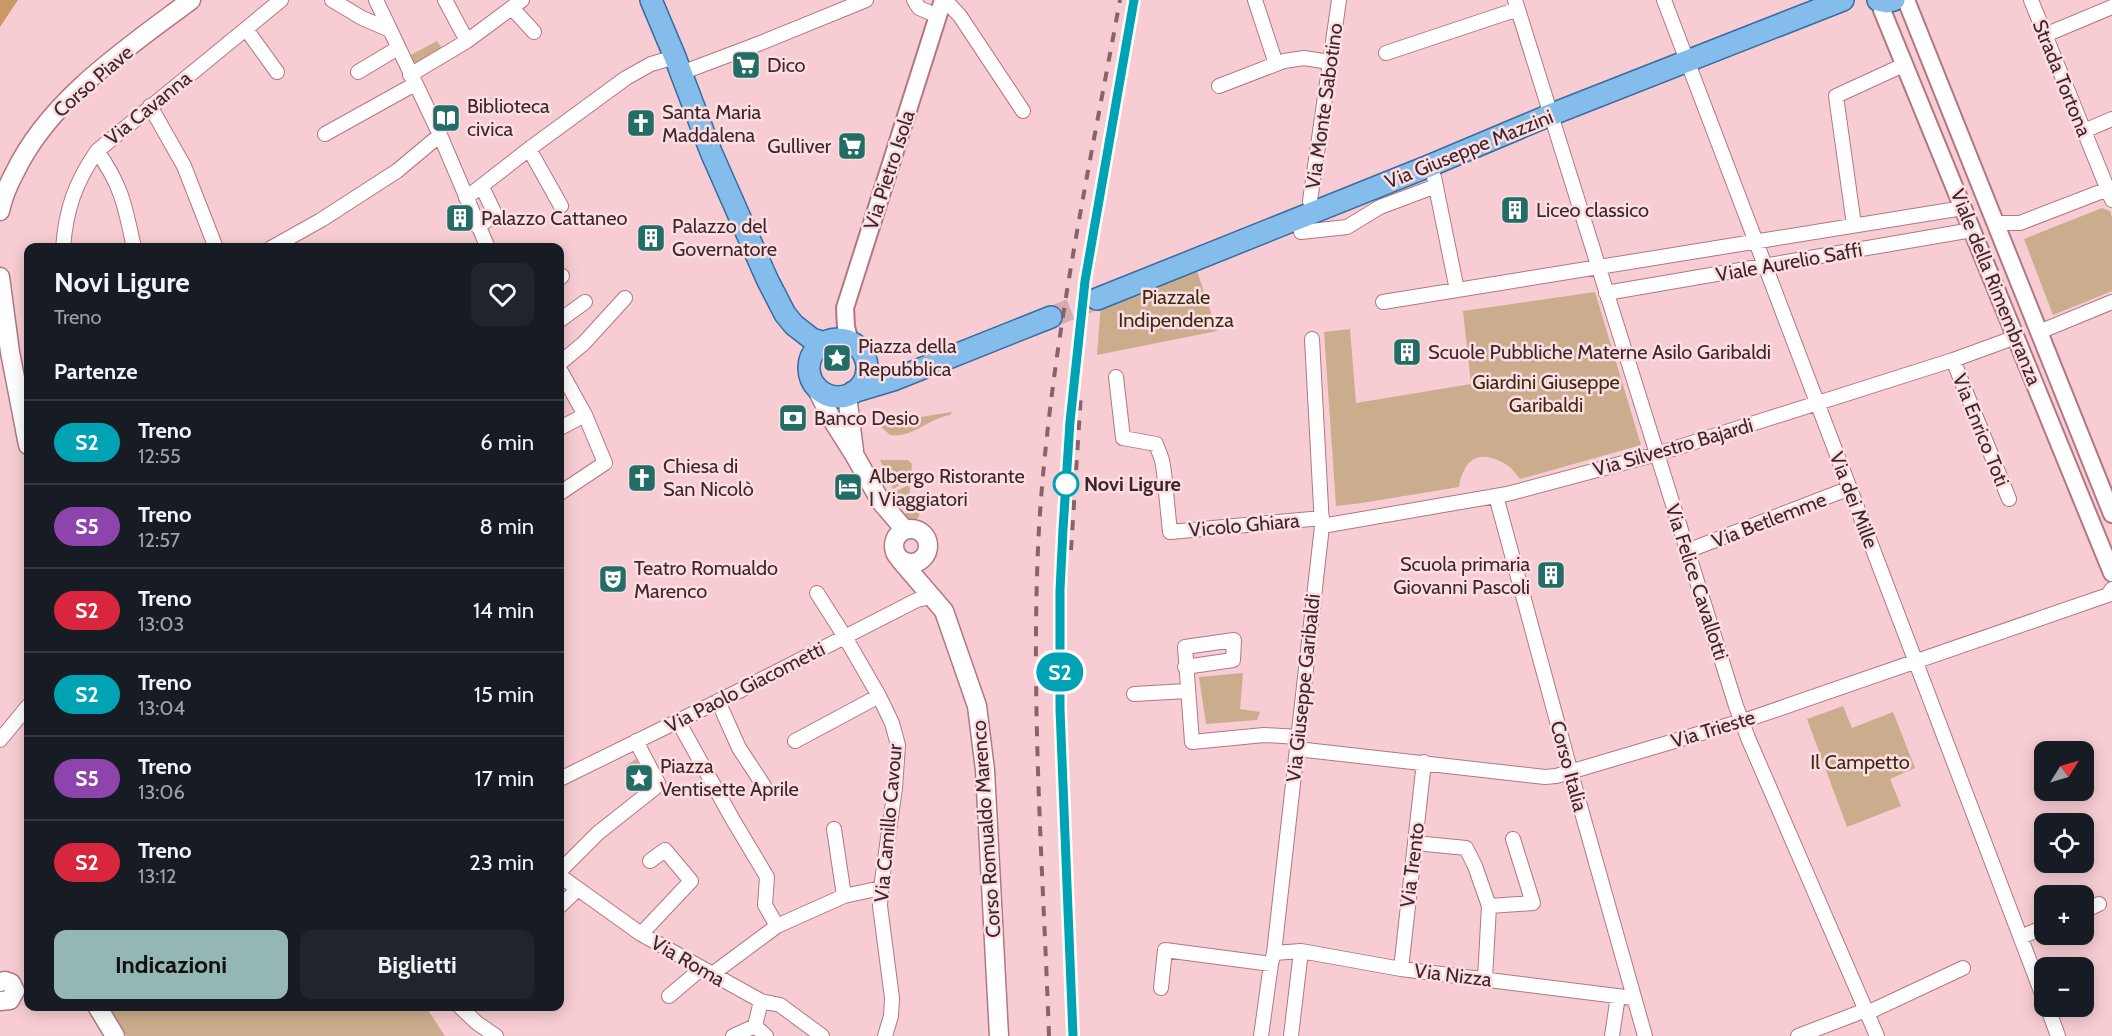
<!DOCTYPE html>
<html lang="it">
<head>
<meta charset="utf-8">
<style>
	body { margin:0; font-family:Cabin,sans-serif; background:#20242c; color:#f1f3f6; height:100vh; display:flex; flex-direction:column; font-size:22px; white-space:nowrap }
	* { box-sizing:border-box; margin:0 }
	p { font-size:20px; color:#9ea1a6 }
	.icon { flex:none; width:33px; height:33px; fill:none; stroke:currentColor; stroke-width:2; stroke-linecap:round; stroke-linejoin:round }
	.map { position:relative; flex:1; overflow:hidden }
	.panel { position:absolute; left:24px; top:243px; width:540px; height:768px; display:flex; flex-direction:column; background:#171b24; border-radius:12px; box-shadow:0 3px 15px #0003 }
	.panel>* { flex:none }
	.badge { padding:0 12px; border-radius:20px; font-size:21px; line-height:39px }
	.needle { width:39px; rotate:53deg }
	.controls { position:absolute; left:2034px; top:741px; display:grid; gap:12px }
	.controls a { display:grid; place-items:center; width:60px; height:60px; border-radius:12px; background:#171b24; box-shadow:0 3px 15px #0003; font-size:30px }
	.map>.badge { position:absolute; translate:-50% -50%; box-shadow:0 0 0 3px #fff }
	h2 { padding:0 30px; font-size:22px; line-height:54px }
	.round { display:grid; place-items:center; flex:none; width:63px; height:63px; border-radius:12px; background:#20242c }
	.headline { display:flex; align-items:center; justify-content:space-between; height:102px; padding:0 30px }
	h1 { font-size:28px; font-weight:700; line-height:45px }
	.button { display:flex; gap:12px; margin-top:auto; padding:12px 30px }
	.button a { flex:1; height:69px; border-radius:12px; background:#94b7b6; color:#111; font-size:24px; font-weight:700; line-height:69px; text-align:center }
	.button a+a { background:#20242c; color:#f1f3f6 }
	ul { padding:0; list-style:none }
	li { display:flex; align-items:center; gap:18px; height:84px; padding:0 30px; border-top:2px solid #363941 }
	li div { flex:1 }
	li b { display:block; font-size:22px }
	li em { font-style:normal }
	li .badge { min-width:66px; font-weight:700; text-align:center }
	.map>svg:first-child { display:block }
</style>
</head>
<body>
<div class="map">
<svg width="2112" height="1036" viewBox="0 0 2112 1036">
	<rect width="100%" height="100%" fill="#f7cdd3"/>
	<path fill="#cbac8d" d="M 437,41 L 443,50 L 415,67 L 409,56 Z
		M 2102,208 L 2110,211 L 2112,217 L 2112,291 L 2053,315 L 2024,239 Z
		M 1196,268 L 1217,331 L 1097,355 L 1101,303 Z
		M 1595,292 L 1641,445 L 1520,479 C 1516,474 1512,468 1507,465 C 1480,448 1464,458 1459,487 L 1362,503 L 1336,506 L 1324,332 L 1350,329 L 1356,403 L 1471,384 L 1463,311 Z
		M 952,412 L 950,415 C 927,419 914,438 890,435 L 881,427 L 880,419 L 888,418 L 889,422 Z
		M 880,460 L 908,460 L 912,464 L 911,478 L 893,489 Z
		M 907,486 L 910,487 L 909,507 L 904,510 L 894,492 Z
		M 919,507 L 922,507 L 918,518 L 911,523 L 902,515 Z
		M 1243,673 L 1240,709 L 1260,712 L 1257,720 L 1206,724 L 1199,677 Z
		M 1843,706 L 1852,728 L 1893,712 L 1915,768 L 1890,779 L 1901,806 L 1847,827 L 1807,719 Z
		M 636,759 L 644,772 L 633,779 L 625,766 Z
		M 108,1007 L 426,1007 L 445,1036 L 127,1036 Z"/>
	<path fill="#ca9863" d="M 0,0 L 18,0 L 0,27 Z"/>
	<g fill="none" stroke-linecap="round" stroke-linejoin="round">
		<path stroke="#d2acb1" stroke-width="21" stroke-dasharray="21 10" stroke-linecap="butt" d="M 1051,317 L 1097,299"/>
		<g stroke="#b47681" stroke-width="16">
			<path id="minor" d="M 332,0 L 362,18 L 390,30
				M 376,0 L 440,135 L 488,248
				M 445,0 L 467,41
				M 914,0 L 919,8 L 938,16
				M 945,0 L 960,16 L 1023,111
				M 1255,0 L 1276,64
				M 1515,0 L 1736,706 L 1748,738 L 1877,1036
				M 1664,0 L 2044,999
				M 2031,0 L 2112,200
				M 512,8 L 534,32
				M 246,29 L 277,72
				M 2045,35 L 2112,7
				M 1386,53 L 1518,9
				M 358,72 L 398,48
				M 681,73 L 758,44 L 866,0
				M 410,75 L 467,41 L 522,0
				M 1219,86 L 1284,61 L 1304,58 L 1329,62
				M 150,106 L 184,166 L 216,248
				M 2084,131 L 2112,119
				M 325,134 L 415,84
				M 529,149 L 561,206
				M 97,151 C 122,186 125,206 134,248
				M 1434,177 L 1457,290
				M 466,198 L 529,149 L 626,78 L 651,64 L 675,57
				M 1314,212 L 1310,201 L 1339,0
				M 1301,217 L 1301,232 L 1347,227 L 1380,207 L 1436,186
				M 1996,223 L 2020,223 L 2108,189
				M 1854,225 L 1836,96 L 1897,68 L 1905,66
				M 478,227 L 495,214 L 482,187
				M 63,248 C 66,209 75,183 97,151 L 281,0
				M 271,248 L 321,220 L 397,171 L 440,135
				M 560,278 L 562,276
				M 1606,293 L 1972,230
				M 1383,302 L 1963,208
				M 560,320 L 585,302
				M 2039,332 L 2112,302
				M 1953,360 L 2009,499
				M 560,363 L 584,343 L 625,298
				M 560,370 L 585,415 L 605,463 L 560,493
				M 1116,377 L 1123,438 L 1156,444 L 1162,460 L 1164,472 L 1170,532 L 1322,518
				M 560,428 L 585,415
				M 1496,496 L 1577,795 L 1645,1036
				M 1322,526 L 1507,494 L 1657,454 L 1953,360 L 2016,337
				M 1687,551 L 1850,488
				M 817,593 L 845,637 L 879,696 L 892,723 L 898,745 L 895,788 L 881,888 L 880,906 L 892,998 L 891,1016 L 885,1036
				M 1185,667 L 1233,660 L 1234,640 L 1185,647 L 1192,742 L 1264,735 L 1299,737
				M 1134,694 L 1187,691
				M 718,701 L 739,748 L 764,786
				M 678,721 L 733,820 L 767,877 L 765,905 L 777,926
				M 0,740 L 28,706
				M 795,741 L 879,696
				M 1297,749 L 1545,777 L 1556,776 L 1749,719 L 2108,595 L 2112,589
				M 560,779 L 739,691 L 917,600 L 931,597
				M 834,829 L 844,896
				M 1415,843 L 1466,848 L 1475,866 L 1489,906 L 1533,903 L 1513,839
				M 560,871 L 598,833 L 656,787 L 658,783 L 636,741
				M 560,876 L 641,934 L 761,1001 L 780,1005 L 822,1036
				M 560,906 L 578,889
				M 2084,911 L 2099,904
				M 641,934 L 691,881 L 665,850 L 650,861
				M 2021,937 L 2044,927
				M 1274,953 L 1301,951 L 1401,969 L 1633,998
				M 1401,969 L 1424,762
				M 711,975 L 777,926 L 844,896 L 881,888
				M 1485,979 L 1489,906
				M 1161,988 L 1165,950 L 1271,964
				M 669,996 L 701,969
				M 761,1001 L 755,1026 L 766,1036
				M 459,1006 L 477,1023 L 496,1036
				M 2047,1006 L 2058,1036
				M 1867,1013 L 1963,968
				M 733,1036 L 755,1026
				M 1261,1036 L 1271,964 L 1274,953 L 1322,526 L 1312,339
				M 1291,1036 L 1301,951
				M 1612,1036 L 1618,996
				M 1798,1036 L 1866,1010"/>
		</g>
		<g stroke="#b47681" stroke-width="20">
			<path id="tertiary" d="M 1906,0 L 2112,514
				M 1881,1 L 1882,10 L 2112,573
				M 850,342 L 846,327 L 845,308 L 943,0"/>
		</g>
		<g stroke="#b47681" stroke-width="21">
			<path id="secondary" d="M 0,211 C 3,196 8,185 15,172 C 50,99 127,48 191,0
				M 0,277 L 10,352 L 28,445
				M 814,383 L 831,418 L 855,456 L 881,502 L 905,530
				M 847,395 L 854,451
				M894 546a17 17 0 1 1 34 0a17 17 0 1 1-34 0Z
				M 901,561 L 944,611 L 977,706 L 985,770 L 999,1036
				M 0,982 L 5,981 L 11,983 L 15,991 L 10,1000 L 0,1001
				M 97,1006 L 115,1036"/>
		</g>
		<g stroke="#376c9f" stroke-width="24">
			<path id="primary" d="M 651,0 L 675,57 L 711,152 L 767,279 L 785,314 L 794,325 L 812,339 L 824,343
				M 1878,0 L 1887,2 L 1894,0
				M 1097,299 L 1429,166 L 1550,115 L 1843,0
				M809 368a29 29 0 1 1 58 0a29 29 0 1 1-58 0Z
				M 853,392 L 893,380 L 1051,317"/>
		</g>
		<use href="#minor" stroke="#fff" stroke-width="14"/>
		<use href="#tertiary" stroke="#fff" stroke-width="16"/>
		<use href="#secondary" stroke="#fff" stroke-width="18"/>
		<use href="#primary" stroke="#84bdeb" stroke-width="21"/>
		<path stroke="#85656b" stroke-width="4" stroke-dasharray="10 10" stroke-linecap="butt" d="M 1071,550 L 1081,394
			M 1049,1036 C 1043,868 1030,696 1039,528 C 1050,350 1088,175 1120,0
			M 1073,1036 L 1060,709 L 1060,590 L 1063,529 L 1070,422 L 1085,281 L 1134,0"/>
	</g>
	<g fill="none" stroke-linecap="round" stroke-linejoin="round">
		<g stroke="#fff" stroke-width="14">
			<path id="line" d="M 1073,1036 L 1060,709 L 1060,590 L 1063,529 L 1070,422 L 1085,281 L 1134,0"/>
		</g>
		<use href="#line" stroke="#00a3b4" stroke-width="9"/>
	</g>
	<defs>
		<g id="supermarket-square" transform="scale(1.5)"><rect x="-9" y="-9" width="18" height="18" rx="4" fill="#236d67" stroke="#fbdee2"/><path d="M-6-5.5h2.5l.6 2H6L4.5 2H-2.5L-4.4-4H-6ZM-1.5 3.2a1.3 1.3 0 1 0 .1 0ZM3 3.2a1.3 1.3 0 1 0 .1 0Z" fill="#fff"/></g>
		<g id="library-square" transform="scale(1.5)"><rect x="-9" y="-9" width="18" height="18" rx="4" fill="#236d67" stroke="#fbdee2"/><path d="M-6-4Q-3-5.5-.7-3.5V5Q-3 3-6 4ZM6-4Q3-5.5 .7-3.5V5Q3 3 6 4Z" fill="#fff"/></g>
		<g id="church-square" transform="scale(1.5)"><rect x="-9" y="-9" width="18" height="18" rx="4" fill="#236d67" stroke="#fbdee2"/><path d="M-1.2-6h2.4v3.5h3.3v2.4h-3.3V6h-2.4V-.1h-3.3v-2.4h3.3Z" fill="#fff"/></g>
		<g id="building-square" transform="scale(1.5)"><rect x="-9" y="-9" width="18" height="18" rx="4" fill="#236d67" stroke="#fbdee2"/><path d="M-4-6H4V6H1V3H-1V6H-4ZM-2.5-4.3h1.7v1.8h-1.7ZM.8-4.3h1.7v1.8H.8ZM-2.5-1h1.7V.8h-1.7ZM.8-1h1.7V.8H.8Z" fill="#fff"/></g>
		<g id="sight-square" transform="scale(1.5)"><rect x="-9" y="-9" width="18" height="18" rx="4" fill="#236d67" stroke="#fbdee2"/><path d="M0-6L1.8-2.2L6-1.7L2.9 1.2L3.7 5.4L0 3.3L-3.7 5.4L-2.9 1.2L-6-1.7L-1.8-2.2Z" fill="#fff"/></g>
		<g id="bank-square" transform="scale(1.5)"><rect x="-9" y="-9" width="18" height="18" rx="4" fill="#236d67" stroke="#fbdee2"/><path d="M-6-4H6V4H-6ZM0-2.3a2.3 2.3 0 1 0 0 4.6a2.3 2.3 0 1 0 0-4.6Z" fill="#fff"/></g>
		<g id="hotel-square" transform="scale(1.5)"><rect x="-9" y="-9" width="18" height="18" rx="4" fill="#236d67" stroke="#fbdee2"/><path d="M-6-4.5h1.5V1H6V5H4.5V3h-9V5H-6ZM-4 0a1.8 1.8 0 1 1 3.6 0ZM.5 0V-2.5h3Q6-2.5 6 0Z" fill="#fff"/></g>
		<g id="theatre-square" transform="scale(1.5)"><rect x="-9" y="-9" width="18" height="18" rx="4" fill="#236d67" stroke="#fbdee2"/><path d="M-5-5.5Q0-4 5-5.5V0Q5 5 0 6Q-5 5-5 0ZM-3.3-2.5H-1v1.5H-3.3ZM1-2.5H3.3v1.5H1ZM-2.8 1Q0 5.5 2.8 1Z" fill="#fff"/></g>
	</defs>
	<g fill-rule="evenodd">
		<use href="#supermarket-square" x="746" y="65"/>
		<use href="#library-square" x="446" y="118"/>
		<use href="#church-square" x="641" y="123"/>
		<use href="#supermarket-square" x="852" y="146"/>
		<use href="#building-square" x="1515" y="210"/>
		<use href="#building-square" x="460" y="218"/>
		<use href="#building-square" x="651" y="238"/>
		<use href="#building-square" x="1407" y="352"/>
		<use href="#sight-square" x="837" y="358"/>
		<use href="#bank-square" x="793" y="418"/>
		<use href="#church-square" x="642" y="478"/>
		<use href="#hotel-square" x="848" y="487"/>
		<use href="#building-square" x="1551" y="575"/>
		<use href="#theatre-square" x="613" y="579"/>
		<use href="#sight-square" x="639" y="778"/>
	</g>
	<circle fill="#fff" stroke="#00a3b4" stroke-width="3" cx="1066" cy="484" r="12"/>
	<g text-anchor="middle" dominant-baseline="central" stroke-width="5" stroke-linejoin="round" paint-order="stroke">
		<g font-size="20" fill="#40262b" stroke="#fbdee2" text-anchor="start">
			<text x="767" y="65">Dico</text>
			<text x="467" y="106">Biblioteca<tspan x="467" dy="23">civica</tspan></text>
			<text x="662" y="112">Santa Maria<tspan x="662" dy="23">Maddalena</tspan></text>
			<text x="831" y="146" text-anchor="end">Gulliver</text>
			<text x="1536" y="210">Liceo classico</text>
			<text x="481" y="218">Palazzo Cattaneo</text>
			<text x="672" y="226">Palazzo del<tspan x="672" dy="23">Governatore</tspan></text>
			<text x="858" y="346">Piazza della<tspan x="858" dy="23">Repubblica</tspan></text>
			<text x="1428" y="352">Scuole Pubbliche Materne Asilo Garibaldi</text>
			<text x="814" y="418">Banco Desio</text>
			<text x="663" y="466">Chiesa di<tspan x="663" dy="23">San Nicolò</tspan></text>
			<text x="869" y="476">Albergo Ristorante<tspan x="869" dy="23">I Viaggiatori</tspan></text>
			<text x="1530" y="564" text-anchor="end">Scuola primaria<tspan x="1530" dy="23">Giovanni Pascoli</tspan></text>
			<text x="634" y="568">Teatro Romualdo<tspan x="634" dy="23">Marenco</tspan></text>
			<text x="660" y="766">Piazza<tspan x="660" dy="23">Ventisette Aprile</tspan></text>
		</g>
		<g font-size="20" fill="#40262b" stroke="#fbdee2">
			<text transform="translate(2062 78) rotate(68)">Strada Tortona</text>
			<text transform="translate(93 81) rotate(-41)">Corso Piave</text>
			<text transform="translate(1324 106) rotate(-82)">Via Monte Sabotino</text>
			<text transform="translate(148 108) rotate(-39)">Via Cavanna</text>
			<text transform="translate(1469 149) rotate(-22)">Via Giuseppe Mazzini</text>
			<text transform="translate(889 170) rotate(-72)">Via Pietro Isola</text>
			<text transform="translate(1789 262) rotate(-10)">Viale Aurelio Saffi</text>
			<text transform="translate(1996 287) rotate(68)">Viale della Rimembranza</text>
			<text transform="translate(1981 430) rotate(68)">Via Enrico Toti</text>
			<text transform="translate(1673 447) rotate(-16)">Via Silvestro Bajardi</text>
			<text transform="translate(1854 500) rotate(69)">Via dei Mille</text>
			<text transform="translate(1769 520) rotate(-21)">Via Betlemme</text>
			<text transform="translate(1244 525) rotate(-5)">Vicolo Ghiara</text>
			<text transform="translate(1697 582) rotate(72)">Via Felice Cavallotti</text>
			<text transform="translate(745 687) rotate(-27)">Via Paolo Giacometti</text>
			<text transform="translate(1303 688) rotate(-84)">Via Giuseppe Garibaldi</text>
			<text transform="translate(1713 729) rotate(-17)">Via Trieste</text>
			<text transform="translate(1569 766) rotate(75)">Corso Italia</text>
			<text transform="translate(888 823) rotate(-85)">Via Camillo Cavour</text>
			<text transform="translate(986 829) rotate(-94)">Corso Romualdo Marenco</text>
			<text transform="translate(1412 865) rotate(-83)">Via Trento</text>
			<text transform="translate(688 961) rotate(30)">Via Roma</text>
			<text transform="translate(1453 975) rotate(7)">Via Nizza</text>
		</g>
		<g font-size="20" fill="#3e2911" stroke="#fbdee2">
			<text x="1176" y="297">Piazzale<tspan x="1176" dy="23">Indipendenza</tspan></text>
			<text x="1546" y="382">Giardini Giuseppe<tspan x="1546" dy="23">Garibaldi</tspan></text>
			<text x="1860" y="762">Il Campetto</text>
		</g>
		<g font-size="20" font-weight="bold" fill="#40262b" stroke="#fbdee2" text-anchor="start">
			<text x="1084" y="484">Novi Ligure</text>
		</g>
	</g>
</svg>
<div class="controls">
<a><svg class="needle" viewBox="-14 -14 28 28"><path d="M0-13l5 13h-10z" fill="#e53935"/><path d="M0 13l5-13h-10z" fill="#9ea1a6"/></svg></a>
<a><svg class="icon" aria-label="locate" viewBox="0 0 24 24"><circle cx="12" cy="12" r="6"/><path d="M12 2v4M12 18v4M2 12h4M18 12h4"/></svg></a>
<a>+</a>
<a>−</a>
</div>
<b class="badge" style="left:1060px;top:672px;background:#00a3b4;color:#fff">S2</b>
<section class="panel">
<div class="headline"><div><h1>Novi Ligure</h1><p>Treno</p></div><a class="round"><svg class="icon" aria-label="heart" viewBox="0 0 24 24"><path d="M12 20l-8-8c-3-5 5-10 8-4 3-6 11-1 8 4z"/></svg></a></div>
<h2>Partenze</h2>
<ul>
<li><span class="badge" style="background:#00a3b4;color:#fff">S2</span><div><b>Treno</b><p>12:55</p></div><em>6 min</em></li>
<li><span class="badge" style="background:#8e44ad;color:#fff">S5</span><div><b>Treno</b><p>12:57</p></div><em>8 min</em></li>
<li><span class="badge" style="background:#d7263d;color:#fff">S2</span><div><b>Treno</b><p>13:03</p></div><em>14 min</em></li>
<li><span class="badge" style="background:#00a3b4;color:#fff">S2</span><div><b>Treno</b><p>13:04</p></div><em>15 min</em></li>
<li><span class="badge" style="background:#8e44ad;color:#fff">S5</span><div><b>Treno</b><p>13:06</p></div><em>17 min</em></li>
<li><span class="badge" style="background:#d7263d;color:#fff">S2</span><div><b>Treno</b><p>13:12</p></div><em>23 min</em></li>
</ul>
<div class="button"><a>Indicazioni</a><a>Biglietti</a></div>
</section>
</div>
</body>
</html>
